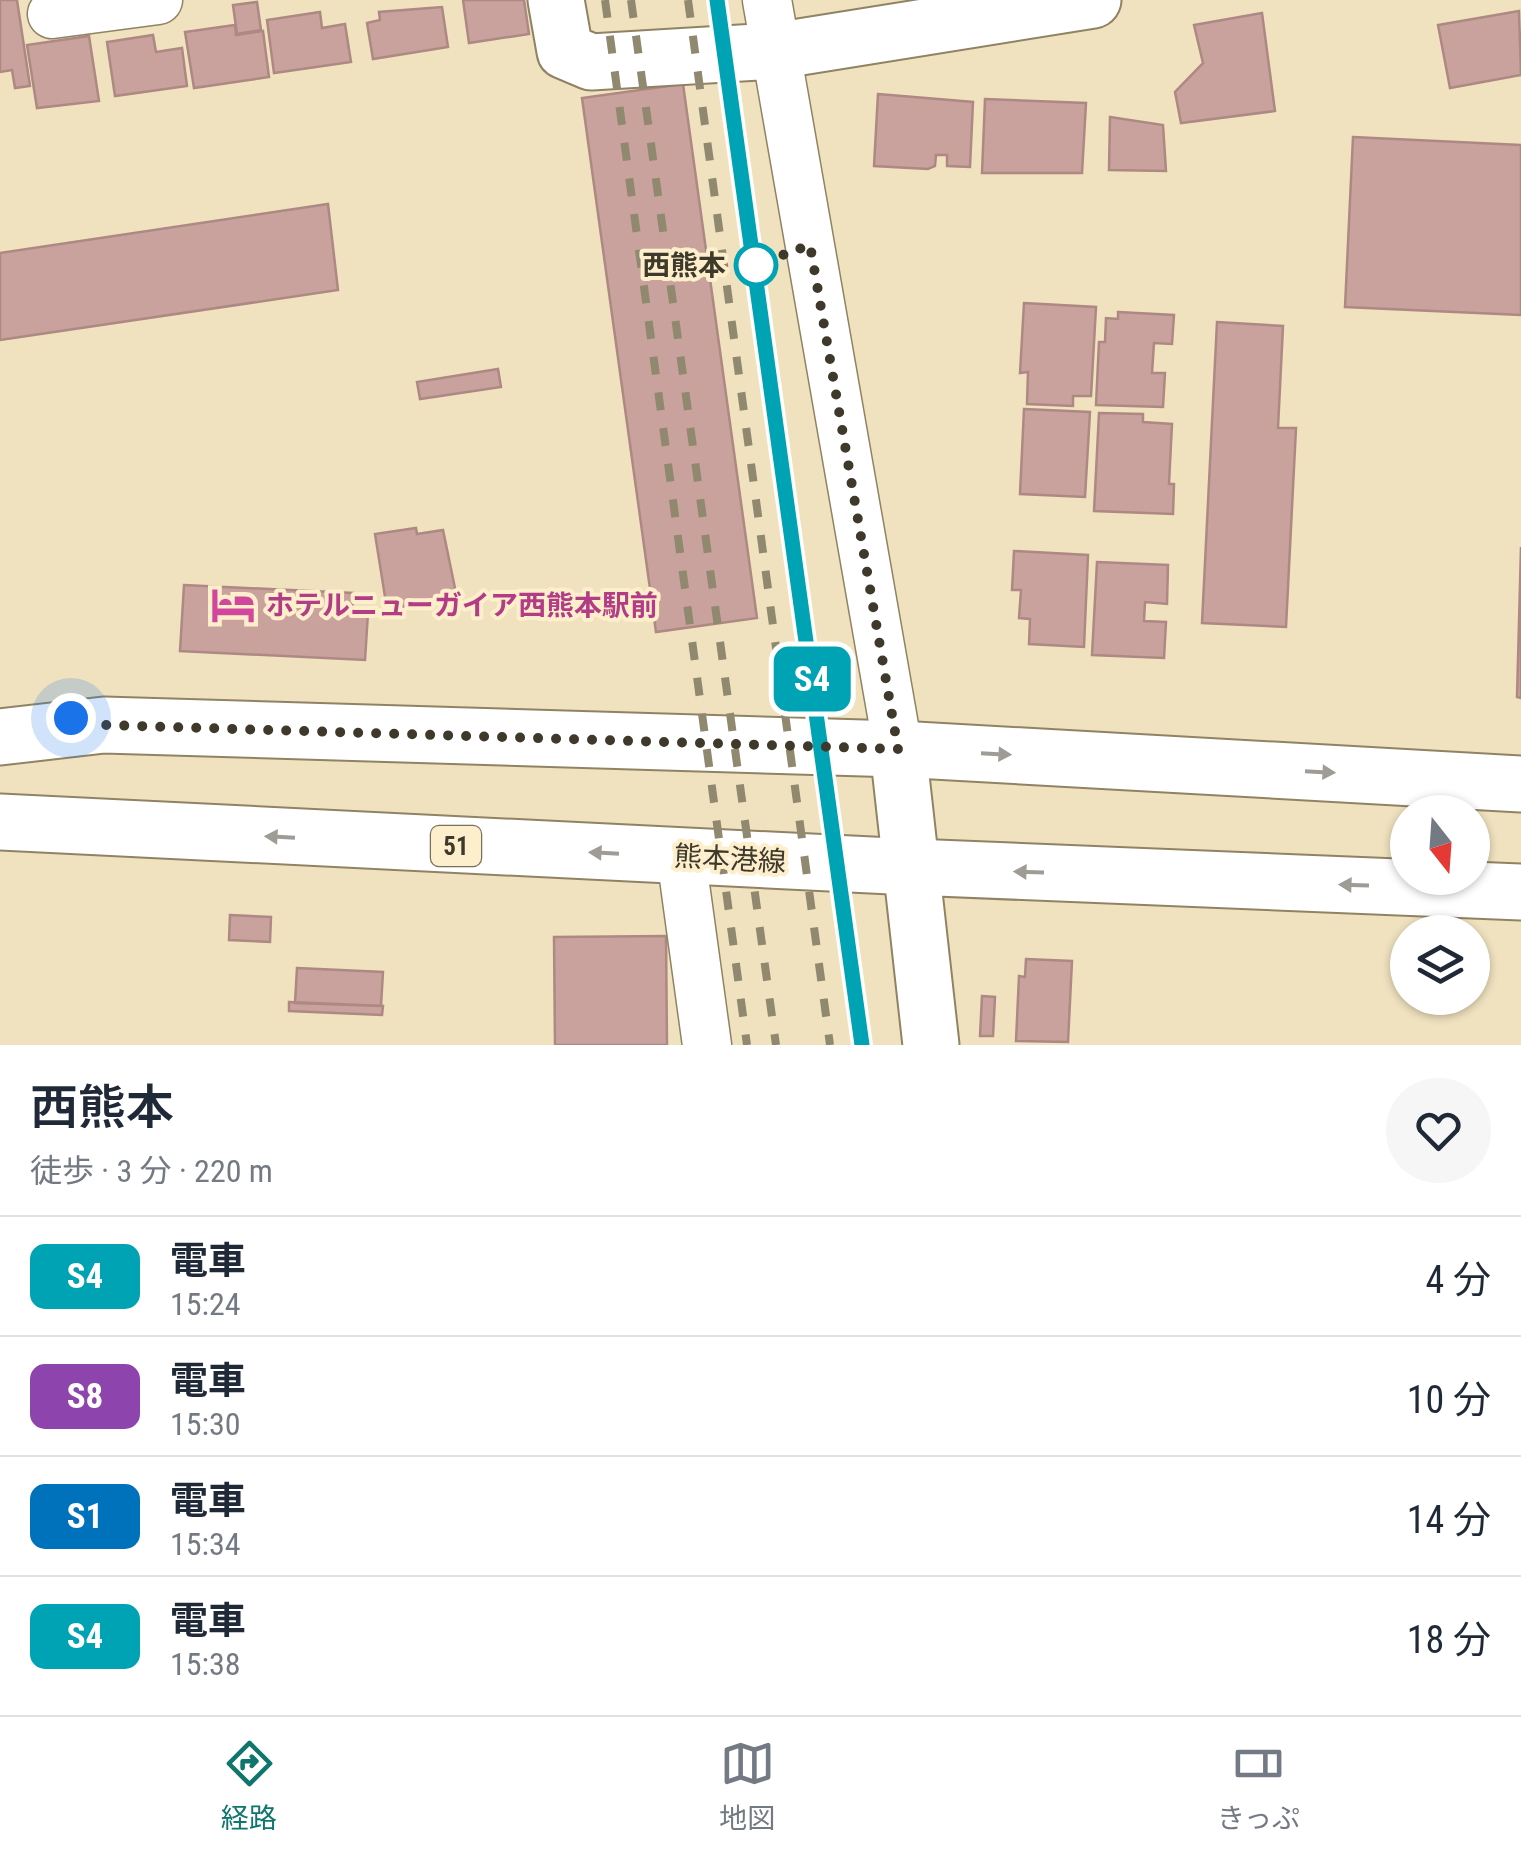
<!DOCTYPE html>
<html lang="ja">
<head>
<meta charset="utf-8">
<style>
	body { margin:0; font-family:"Roboto Condensed","Noto Sans JP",sans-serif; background:#f6f6f7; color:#1f2937; height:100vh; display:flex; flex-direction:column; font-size:38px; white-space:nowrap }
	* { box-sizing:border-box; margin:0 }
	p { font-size:32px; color:#747a83 }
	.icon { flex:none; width:55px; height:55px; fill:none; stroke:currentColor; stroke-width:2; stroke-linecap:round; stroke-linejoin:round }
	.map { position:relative; height:1045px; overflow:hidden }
	.drawer { display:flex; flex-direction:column; background:#fff; flex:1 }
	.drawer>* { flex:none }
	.badge { padding:0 20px; border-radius:15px; font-size:35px; line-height:65px }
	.needle { width:65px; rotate:163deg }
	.controls { position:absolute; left:1390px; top:795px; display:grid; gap:20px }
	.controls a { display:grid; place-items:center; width:100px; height:100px; border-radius:50%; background:#fff; box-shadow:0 2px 8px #0004; font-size:50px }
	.you { position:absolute; width:50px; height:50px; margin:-25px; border:8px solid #fff; border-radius:50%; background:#1a73e8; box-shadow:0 0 0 15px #1a73e833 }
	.map>.badge { position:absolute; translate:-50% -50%; box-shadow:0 0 0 5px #fff }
	.round { display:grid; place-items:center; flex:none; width:105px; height:105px; border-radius:52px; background:#f6f6f7 }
	.overview { display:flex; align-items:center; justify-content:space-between; height:170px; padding:0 30px }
	h1 { font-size:48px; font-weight:600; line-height:75px }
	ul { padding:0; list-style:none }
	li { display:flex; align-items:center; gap:30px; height:120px; padding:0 30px; border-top:2px solid #e0e1e3 }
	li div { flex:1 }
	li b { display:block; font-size:38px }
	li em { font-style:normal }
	li .badge { min-width:110px; font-weight:700; text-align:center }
	.menu { display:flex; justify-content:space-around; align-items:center; height:140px; border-top:2px solid #e0e1e3; background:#fff; font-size:28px; color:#747a83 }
	.menu a { display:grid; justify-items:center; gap:5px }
	.menu .active { color:#0f766e }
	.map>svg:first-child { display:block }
</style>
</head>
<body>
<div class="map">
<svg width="1521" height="1045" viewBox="0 0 1521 1045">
	<rect width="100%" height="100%" fill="#f0e2bf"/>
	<path fill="#caa29d" stroke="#ae8883" stroke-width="2.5" d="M 0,0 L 17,0 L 30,86 L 15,88 L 12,70 L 0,72 Z
		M 463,0 L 524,0 L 529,34 L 469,43 Z
		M 257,2 L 261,30 L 237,34 L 233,5 Z
		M 442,7 L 448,47 L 373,59 L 367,23 L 380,20 L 379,12 Z
		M 1519,11 L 1521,75 L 1450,88 L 1438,25 Z
		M 320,12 L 322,28 L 345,24 L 351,62 L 274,73 L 267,20 Z
		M 1262,13 L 1275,111 L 1181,123 L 1175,92 L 1203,63 L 1194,25 Z
		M 235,25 L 236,35 L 263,31 L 269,77 L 194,88 L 185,32 Z
		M 153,35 L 156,52 L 182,48 L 187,86 L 115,96 L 107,42 Z
		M 89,36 L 99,101 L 37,108 L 27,45 Z
		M 683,84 L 757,618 L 656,632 L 582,98 Z
		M 878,94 L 973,102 L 970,167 L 947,166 L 947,155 L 936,155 L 935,166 L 928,169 L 874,166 Z
		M 985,99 L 1086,103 L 1082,173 L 982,173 Z
		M 1110,117 L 1163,125 L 1166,171 L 1109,170 Z
		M 1353,137 L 1521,145 L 1521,315 L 1345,307 Z
		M 328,204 L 338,290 L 0,340 L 0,253 Z
		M 1024,303 L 1096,307 L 1091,396 L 1073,396 L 1073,406 L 1027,404 L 1028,372 L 1020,373 Z
		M 1118,312 L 1174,315 L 1172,344 L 1154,343 L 1152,373 L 1165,373 L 1163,407 L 1096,405 L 1099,342 L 1105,342 L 1106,318 L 1118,319 Z
		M 1217,322 L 1283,326 L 1278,428 L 1296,428 L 1286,627 L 1202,623 Z
		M 498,369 L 501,387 L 420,399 L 417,382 Z
		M 1024,409 L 1090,412 L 1085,497 L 1020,494 Z
		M 1099,413 L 1143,414 L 1143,422 L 1172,424 L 1169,484 L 1174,484 L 1173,514 L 1094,511 Z
		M 416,528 L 417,534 L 443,530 L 457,598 L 387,609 L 375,534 Z
		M 1521,547 L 1521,698 L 1517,697 Z
		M 1014,551 L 1088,555 L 1084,647 L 1029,644 L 1030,619 L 1019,618 L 1021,590 L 1012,590 Z
		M 1097,562 L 1168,565 L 1167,604 L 1145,602 L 1144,621 L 1166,622 L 1164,658 L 1092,655 Z
		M 184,585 L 353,593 L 352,613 L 368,613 L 365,660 L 180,651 Z
		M 230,915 L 271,917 L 270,942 L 229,940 Z
		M 666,936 L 667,1045 L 555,1045 L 554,937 Z
		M 1026,959 L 1072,961 L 1068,1042 L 1016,1041 L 1019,976 L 1025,977 Z
		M 297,968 L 383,972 L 381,1006 L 295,1003 Z
		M 982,996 L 995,997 L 993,1036 L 980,1036 Z
		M 289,1002 L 383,1006 L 382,1015 L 289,1011 Z"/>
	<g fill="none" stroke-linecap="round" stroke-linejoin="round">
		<g stroke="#908364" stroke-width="51">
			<path id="minor" d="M 767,0 L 898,749
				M 52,14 L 158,0
				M 681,856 L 707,1045"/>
		</g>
		<g stroke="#908364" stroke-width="59">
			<path id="tertiary" d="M 556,0 L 565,51 L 591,62 L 775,51 L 1093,0
				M 898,749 L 931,1045"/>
		</g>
		<g stroke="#908364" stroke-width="59">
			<path id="primary" d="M 0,737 L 104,725 L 898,749 L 1521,784
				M 0,822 L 912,867 L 1521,892"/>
		</g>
		<use href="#minor" stroke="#fff" stroke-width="48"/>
		<use href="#tertiary" stroke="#fff" stroke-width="55"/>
		<use href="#primary" stroke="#fff" stroke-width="55"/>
		<path stroke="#918870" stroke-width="8" stroke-dasharray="18 18" stroke-linecap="butt" d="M 605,0 L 747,1045
			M 631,0 L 776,1045
			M 688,0 L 830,1045
			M 717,0 L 862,1045"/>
	</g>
	<defs><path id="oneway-solid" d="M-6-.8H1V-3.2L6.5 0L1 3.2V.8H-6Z" transform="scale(2.5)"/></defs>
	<g fill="#9e9c95">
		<use href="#oneway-solid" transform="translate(996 754) rotate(3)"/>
		<use href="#oneway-solid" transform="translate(1320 772) rotate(3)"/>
		<use href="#oneway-solid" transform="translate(280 837) rotate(-177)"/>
		<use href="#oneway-solid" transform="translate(604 853) rotate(-177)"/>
		<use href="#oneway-solid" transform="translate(1029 872) rotate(-178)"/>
		<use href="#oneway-solid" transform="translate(1354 885) rotate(-178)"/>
	</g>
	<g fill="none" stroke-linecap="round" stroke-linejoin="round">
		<g stroke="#fff" stroke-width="22">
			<path id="line" d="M 717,0 L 862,1045"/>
		</g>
		<use href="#line" stroke="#00a3b4" stroke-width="15"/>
		<path stroke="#3e392b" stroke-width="10" stroke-dasharray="0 18" d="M 71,718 L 104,725 L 898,749 L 810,245 L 756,265"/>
	</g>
	<defs>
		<g id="hotel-bare" transform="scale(3.45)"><path d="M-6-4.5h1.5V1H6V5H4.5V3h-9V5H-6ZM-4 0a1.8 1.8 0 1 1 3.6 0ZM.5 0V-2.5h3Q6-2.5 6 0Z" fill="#d1479c" stroke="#fdefcc" stroke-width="2.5" paint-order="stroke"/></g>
	</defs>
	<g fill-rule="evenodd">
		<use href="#hotel-bare" x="233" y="605"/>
	</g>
	<circle fill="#fff" stroke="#00a3b4" stroke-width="5" cx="756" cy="265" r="20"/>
	<g text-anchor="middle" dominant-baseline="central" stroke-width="8" stroke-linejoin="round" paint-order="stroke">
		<rect fill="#fdefcc" stroke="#77705b" stroke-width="2.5" x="431" y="826" width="50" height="40" rx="8"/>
		<g font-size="25" font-weight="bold" fill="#3e392b">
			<text x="456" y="846">51</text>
		</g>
		<g font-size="28" font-weight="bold" fill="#3e392b" stroke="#fdefcc" text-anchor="end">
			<text x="726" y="265">西熊本</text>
		</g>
		<g font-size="28" font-weight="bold" fill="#b23c85" stroke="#fdefcc" text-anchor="start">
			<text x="266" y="605">ホテルニューガイア西熊本駅前</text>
		</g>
		<g font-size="28" fill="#3e392b" stroke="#fdefcc">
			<text transform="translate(730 859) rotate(3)">熊本港線</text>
		</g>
	</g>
</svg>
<div class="controls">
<a><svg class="needle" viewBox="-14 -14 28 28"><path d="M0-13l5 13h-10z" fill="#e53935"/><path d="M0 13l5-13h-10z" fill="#747a83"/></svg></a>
<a><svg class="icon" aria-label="layers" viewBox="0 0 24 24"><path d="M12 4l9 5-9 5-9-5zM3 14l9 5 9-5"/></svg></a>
</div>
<div class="you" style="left:71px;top:718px"></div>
<b class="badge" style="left:812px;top:679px;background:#00a3b4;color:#fff">S4</b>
</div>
<section class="drawer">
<div class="overview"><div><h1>西熊本</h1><p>徒歩 · 3 分 · 220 m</p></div><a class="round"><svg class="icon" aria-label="heart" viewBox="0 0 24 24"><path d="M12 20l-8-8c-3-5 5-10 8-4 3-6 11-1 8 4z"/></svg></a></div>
<ul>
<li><span class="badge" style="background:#00a3b4;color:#fff">S4</span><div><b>電車</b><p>15:24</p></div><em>4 分</em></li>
<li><span class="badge" style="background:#8e44ad;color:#fff">S8</span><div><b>電車</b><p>15:30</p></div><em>10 分</em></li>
<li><span class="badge" style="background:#0072bc;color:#fff">S1</span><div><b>電車</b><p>15:34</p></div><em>14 分</em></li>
<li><span class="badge" style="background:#00a3b4;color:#fff">S4</span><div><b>電車</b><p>15:38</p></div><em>18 分</em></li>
</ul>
</section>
<nav class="menu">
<a class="active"><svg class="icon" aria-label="directions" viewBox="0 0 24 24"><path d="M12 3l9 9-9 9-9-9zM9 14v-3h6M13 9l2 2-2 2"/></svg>経路</a>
<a><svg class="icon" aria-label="map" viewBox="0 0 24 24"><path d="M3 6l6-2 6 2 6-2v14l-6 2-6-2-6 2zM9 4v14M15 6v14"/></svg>地図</a>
<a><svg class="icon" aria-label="tickets" viewBox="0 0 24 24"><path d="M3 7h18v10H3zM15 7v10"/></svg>きっぷ</a>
</nav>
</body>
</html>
